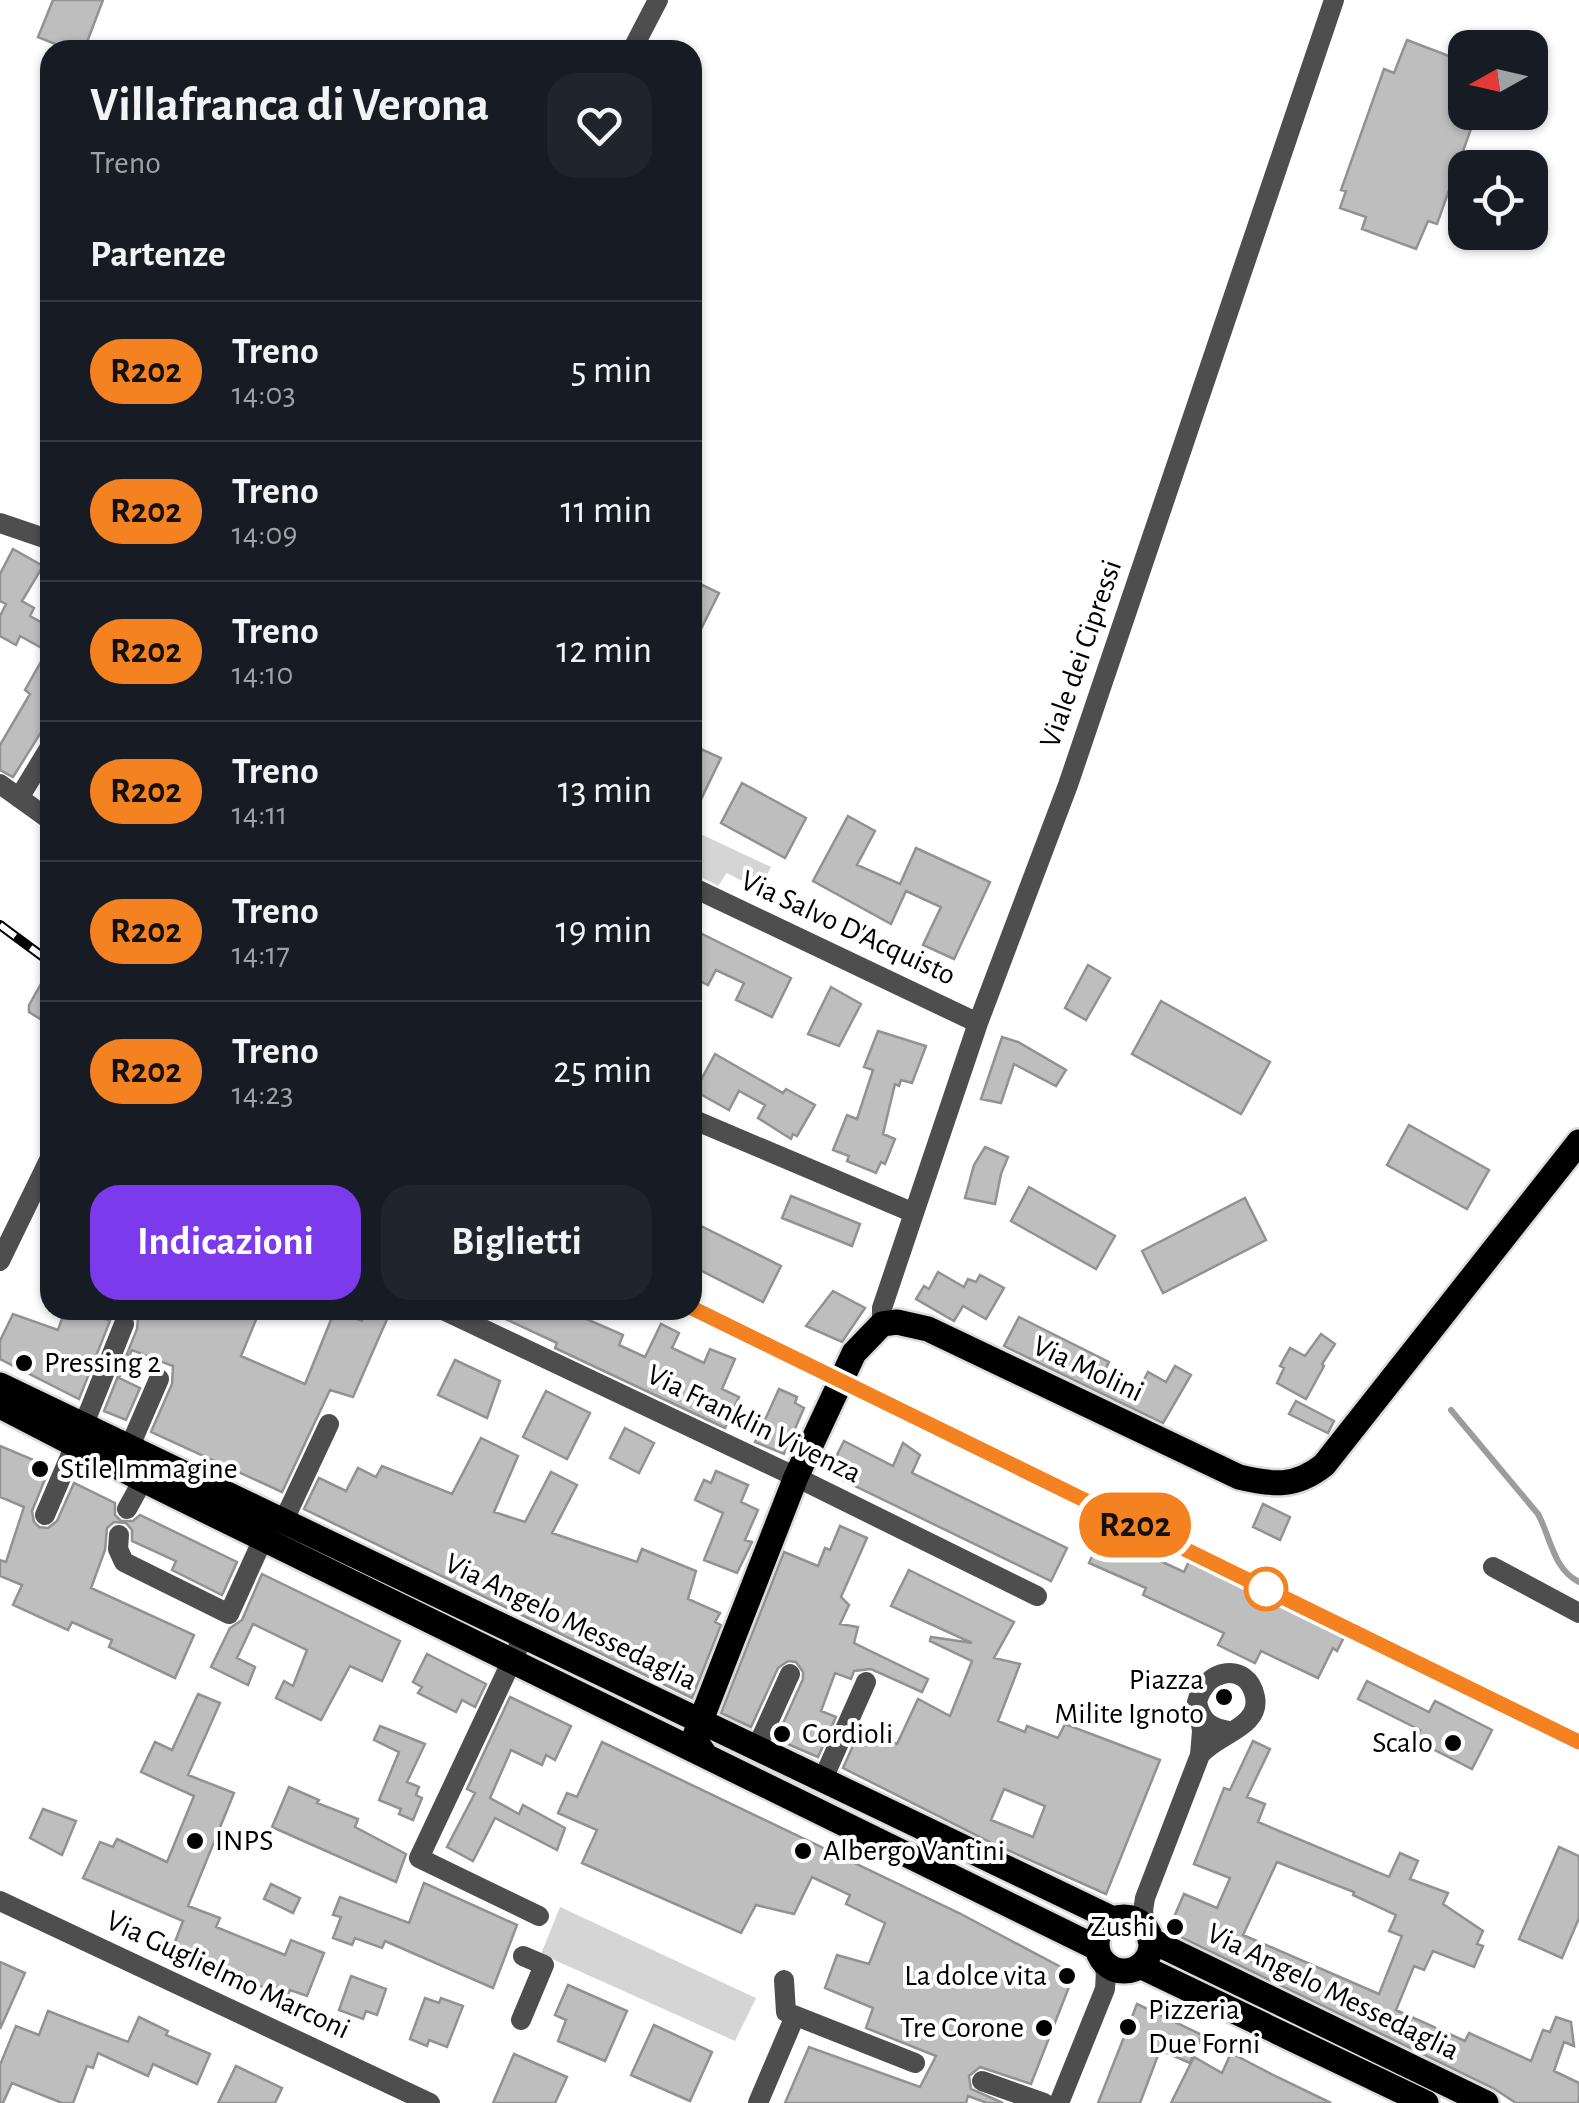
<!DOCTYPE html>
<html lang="it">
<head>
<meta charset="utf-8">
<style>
	body { margin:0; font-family:"Alegreya Sans",sans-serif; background:#20242c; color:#f1f3f6; height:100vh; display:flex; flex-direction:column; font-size:38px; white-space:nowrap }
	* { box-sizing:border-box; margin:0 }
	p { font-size:32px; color:#9ea1a6 }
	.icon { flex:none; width:55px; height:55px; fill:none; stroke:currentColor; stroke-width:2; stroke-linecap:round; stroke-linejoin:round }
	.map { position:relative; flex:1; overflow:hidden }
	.details { position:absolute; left:40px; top:40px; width:662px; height:1280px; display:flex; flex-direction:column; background:#171b24; border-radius:30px; box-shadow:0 2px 8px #0004 }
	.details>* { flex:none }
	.badge { padding:0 20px; border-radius:32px; font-size:35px; line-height:65px }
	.needle { width:65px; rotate:262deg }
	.controls { position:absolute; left:1448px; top:30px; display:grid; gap:20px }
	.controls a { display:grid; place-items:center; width:100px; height:100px; border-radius:20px; background:#171b24; box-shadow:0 2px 8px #0004; font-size:50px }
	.map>.badge { position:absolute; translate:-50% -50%; box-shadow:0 0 0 5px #fff }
	h2 { padding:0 50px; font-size:38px; line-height:90px }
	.round { display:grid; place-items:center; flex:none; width:105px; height:105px; border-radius:30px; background:#20242c }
	.headline { display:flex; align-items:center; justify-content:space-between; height:170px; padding:0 50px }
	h1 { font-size:48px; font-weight:600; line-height:75px }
	.button { display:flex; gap:20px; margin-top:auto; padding:20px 50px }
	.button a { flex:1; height:115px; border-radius:30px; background:#7c3aed; color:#fff; font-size:40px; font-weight:600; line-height:115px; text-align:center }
	.button a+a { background:#20242c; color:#f1f3f6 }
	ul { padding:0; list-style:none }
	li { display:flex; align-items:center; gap:30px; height:140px; padding:0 50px; border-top:2px solid #363941 }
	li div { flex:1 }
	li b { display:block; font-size:38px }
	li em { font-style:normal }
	li .badge { min-width:110px; font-weight:700; text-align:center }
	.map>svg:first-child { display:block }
</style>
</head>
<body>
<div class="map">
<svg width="1579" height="2103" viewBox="0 0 1579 2103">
	<rect width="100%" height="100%" fill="#fff"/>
	<path fill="#d5d5d5" d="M 692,830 L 771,867 L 759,890 L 727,873 L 718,886 L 693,873 Z
		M 560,1907 L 756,1998 L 735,2041 L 541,1954 Z"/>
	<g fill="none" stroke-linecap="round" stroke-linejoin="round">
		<path stroke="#9c9c9c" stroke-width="6" d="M 1451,1410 L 1538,1514 C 1551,1538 1553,1569 1579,1582"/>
	</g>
	<path fill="#bebebe" stroke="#929292" stroke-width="2.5" fill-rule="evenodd" d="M 53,0 L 103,0 L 84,50 L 70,50 L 38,37 Z
		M 1407,40 L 1465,62 L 1465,112 L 1477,112 L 1437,224 L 1428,221 L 1416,249 L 1362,229 L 1366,217 L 1340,208 L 1346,191 L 1341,190 L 1384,69 L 1394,73 Z
		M 13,549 L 43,566 L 22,601 L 34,608 L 30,616 L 50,627 L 50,718 L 13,777 L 0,770 L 0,745 L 30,694 L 25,690 L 47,651 L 20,636 L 16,645 L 0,636 L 0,616 L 6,604 L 0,601 L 0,574 Z
		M 692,580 L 719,593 L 692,647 Z
		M 692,745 L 721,758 L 692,818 Z
		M 742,783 L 806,818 L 785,858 L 721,823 Z
		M 848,816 L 875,831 L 857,865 L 900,884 L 916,848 L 990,882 L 954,959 L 923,945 L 941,907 L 906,891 L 891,924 L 813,881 Z
		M 692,929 L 791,978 L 772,1017 L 736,1000 L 744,983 L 716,970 L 708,985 L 692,977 Z
		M 1088,965 L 1110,978 L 1086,1020 L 1065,1008 Z
		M 49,970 L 50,994 L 40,1019 L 29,1012 L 29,1005 Z
		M 831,987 L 861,1004 L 839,1046 L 808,1034 Z
		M 1161,1001 L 1270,1062 L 1241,1114 L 1132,1054 Z
		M 878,1031 L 926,1046 L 912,1083 L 901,1080 L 899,1086 L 895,1084 L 883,1134 L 895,1139 L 885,1164 L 881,1162 L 876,1173 L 847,1161 L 849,1156 L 833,1150 L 847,1115 L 857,1119 L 873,1070 L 864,1067 Z
		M 1002,1037 L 1018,1042 L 1066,1070 L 1056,1086 L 1014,1064 L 1001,1103 L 981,1099 Z
		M 715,1054 L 783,1093 L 786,1089 L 815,1105 L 797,1136 L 793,1134 L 791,1139 L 758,1118 L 765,1105 L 739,1091 L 729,1110 L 695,1091 Z
		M 1409,1125 L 1489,1170 L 1467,1209 L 1387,1165 Z
		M 985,1147 L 1008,1157 L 1001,1174 L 995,1204 L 965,1198 L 974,1165 Z
		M 1029,1187 L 1115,1236 L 1096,1269 L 1011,1221 Z
		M 791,1196 L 860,1224 L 852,1246 L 782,1218 Z
		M 1245,1198 L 1266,1240 L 1163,1293 L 1142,1251 Z
		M 699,1225 L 781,1266 L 763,1302 L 692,1266 L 692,1238 Z
		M 938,1272 L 964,1287 L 968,1279 L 976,1282 L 980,1275 L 1004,1288 L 986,1319 L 963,1306 L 954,1321 L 916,1299 L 924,1286 L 929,1289 Z
		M 833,1291 L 865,1308 L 842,1342 L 806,1326 Z
		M 65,1310 L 85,1310 L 110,1321 L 79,1399 L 0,1359 L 0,1341 L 13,1314 L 58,1330 Z
		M 139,1310 L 260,1310 L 241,1356 L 305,1384 L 335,1310 L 362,1321 L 367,1310 L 391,1310 L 353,1397 L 330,1390 L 282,1492 L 151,1432 L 172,1384 L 173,1366 L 132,1350 L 119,1378 L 140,1388 L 126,1420 L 104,1411 L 137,1329 Z
		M 486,1310 L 566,1310 L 623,1335 L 619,1345 L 645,1357 L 661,1324 L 679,1333 L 672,1348 L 704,1363 L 710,1349 L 735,1359 L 722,1389 L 739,1397 L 725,1428 L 555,1348 L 557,1343 Z
		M 1019,1317 L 1109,1362 L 1105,1370 L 1139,1389 L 1148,1372 L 1166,1382 L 1175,1366 L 1191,1375 L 1163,1423 L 1004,1346 Z
		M 1321,1334 L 1335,1344 L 1322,1364 L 1324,1366 L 1306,1399 L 1277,1383 L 1284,1368 L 1280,1366 L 1290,1348 L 1305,1356 Z
		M 455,1360 L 500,1381 L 487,1418 L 438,1395 Z
		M 779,1389 L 797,1397 L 795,1403 L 804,1408 L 784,1454 L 755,1442 Z
		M 546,1391 L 590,1413 L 567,1459 L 523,1437 Z
		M 1296,1401 L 1334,1421 L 1328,1433 L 1289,1414 Z
		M 625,1428 L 654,1443 L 639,1473 L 610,1458 Z
		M 481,1438 L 518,1456 L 494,1512 L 525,1522 L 551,1472 L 577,1485 L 552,1533 L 637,1562 L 642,1549 L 696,1571 L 688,1599 L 720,1613 L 715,1622 L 721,1625 L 692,1698 L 304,1509 L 319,1478 L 346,1491 L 358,1468 L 376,1477 L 382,1466 L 452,1494 Z
		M 844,1441 L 893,1466 L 903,1443 L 920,1455 L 912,1473 L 1067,1548 L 1051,1581 L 828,1473 Z
		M 0,1446 L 50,1467 L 32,1511 L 34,1522 L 39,1527 L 48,1528 L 57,1521 L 74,1483 L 115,1503 L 115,1515 L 121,1521 L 133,1521 L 140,1515 L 237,1562 L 222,1595 L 172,1570 L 176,1561 L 132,1541 L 132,1530 L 126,1523 L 114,1522 L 107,1528 L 105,1550 L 91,1588 L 194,1635 L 175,1678 L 109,1647 L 112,1640 L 72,1622 L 68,1630 L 13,1605 L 22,1585 L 0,1576 L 0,1560 L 6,1562 L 24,1507 L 0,1497 Z
		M 716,1471 L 748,1485 L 741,1502 L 758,1510 L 745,1540 L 752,1542 L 737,1573 L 704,1560 L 723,1513 L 695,1500 L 704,1480 L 711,1483 Z
		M 1263,1504 L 1290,1517 L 1280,1540 L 1253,1527 Z
		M 840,1526 L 867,1538 L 841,1597 L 849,1605 L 840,1624 L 858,1627 L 854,1643 L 928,1679 L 922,1692 L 871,1669 L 854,1671 L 851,1679 L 835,1673 L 821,1711 L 836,1717 L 818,1757 L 776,1739 L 803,1679 L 803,1672 L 796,1662 L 788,1661 L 778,1668 L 751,1727 L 721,1713 L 784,1552 L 818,1566 L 825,1548 L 830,1550 Z
		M 1102,1534 L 1184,1572 L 1190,1559 L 1346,1633 L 1337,1651 L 1333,1648 L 1318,1678 L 1261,1651 L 1255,1663 L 1218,1645 L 1224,1633 L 1143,1595 L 1146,1588 L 1089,1563 Z
		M 909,1570 L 1014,1622 L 994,1658 L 1020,1664 L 998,1721 L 1025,1732 L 1027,1726 L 1058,1738 L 1065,1724 L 1160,1760 L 1106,1894 L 994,1844 L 843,1768 L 861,1728 L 897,1744 L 918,1699 L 950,1716 L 972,1661 L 930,1641 L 931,1637 L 972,1643 L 891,1606 ZM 1004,1789 L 1045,1806 L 1033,1837 L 991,1820 Z
		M 262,1574 L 400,1641 L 382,1681 L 350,1666 L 321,1720 L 276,1698 L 284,1681 L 293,1686 L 307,1650 L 253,1624 L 237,1658 L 255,1667 L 248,1685 L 211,1667 L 230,1628 L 242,1620 Z
		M 427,1654 L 486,1684 L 475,1707 L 462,1700 L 456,1712 L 418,1693 L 422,1687 L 413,1682 Z
		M 1367,1681 L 1429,1712 L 1435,1701 L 1492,1730 L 1472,1769 L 1415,1740 L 1420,1730 L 1358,1699 Z
		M 198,1694 L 220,1703 L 188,1775 L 234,1793 L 188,1906 L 220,1918 L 216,1927 L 285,1955 L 291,1940 L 324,1953 L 307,1996 L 290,1990 L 287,1997 L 245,1980 L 243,1986 L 209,1972 L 212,1965 L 173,1947 L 183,1921 L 83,1878 L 100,1842 L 113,1847 L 117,1839 L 167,1862 L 194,1796 L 141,1772 L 155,1742 L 172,1750 Z
		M 510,1697 L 571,1726 L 555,1760 L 546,1755 L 542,1765 L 511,1750 L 490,1798 L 519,1814 L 523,1805 L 565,1828 L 557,1850 L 495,1818 L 473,1861 L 447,1847 L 475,1793 L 467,1789 Z
		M 380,1726 L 425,1744 L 407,1782 L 419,1787 L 416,1795 L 422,1798 L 413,1820 L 399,1814 L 401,1809 L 379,1800 L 399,1752 L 374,1740 Z
		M 1253,1741 L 1270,1749 L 1247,1797 L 1265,1804 L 1258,1822 L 1389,1877 L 1400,1853 L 1418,1861 L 1410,1879 L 1448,1893 L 1443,1904 L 1483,1931 L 1477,1944 L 1483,1946 L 1474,1967 L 1433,1951 L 1424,1970 L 1414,1966 L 1396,2010 L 1465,2041 L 1469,2033 L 1531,2061 L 1543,2030 L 1550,2032 L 1556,2017 L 1571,2022 L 1574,2046 L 1564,2042 L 1554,2071 L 1579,2083 L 1579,2103 L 1516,2103 L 1493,2088 L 1168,1931 L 1184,1894 L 1217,1908 L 1230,1878 L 1194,1864 L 1224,1788 L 1230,1790 ZM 1277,1862 L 1354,1892 L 1353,1895 L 1396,1915 L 1389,1931 L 1402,1936 L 1379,1994 L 1243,1935 Z
		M 602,1742 L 959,1913 L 1074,1974 L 1031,2084 L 980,2067 L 969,2076 L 971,2089 L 1003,2103 L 987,2103 L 968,2096 L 966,2103 L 785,2103 L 809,2047 L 920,2087 L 936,2056 L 866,2028 L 873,2008 L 825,1988 L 837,1955 L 869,1964 L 885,1923 L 846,1904 L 850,1895 L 812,1877 L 794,1914 L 756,1905 L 741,1933 L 582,1863 L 597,1830 L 558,1813 L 567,1793 L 577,1797 Z
		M 289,1787 L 319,1800 L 317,1803 L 358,1819 L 355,1827 L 406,1854 L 396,1882 L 272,1827 Z
		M 43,1809 L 76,1821 L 62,1855 L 30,1838 Z
		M 1559,1847 L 1579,1856 L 1579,1918 L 1562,1958 L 1519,1939 Z
		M 424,1883 L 517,1925 L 493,1988 L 385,1941 L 382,1948 L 355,1938 L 352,1945 L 333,1938 L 341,1917 L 333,1915 L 340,1897 L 409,1923 Z
		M 271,1884 L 300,1898 L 293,1913 L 264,1899 Z
		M 0,1962 L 25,1973 L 0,2029 Z
		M 351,1976 L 386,1989 L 377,2015 L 366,2011 L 363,2019 L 339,2010 Z
		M 568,1985 L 627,2011 L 605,2061 L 558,2041 L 566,2020 L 555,2015 Z
		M 425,1998 L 439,2003 L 441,1998 L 463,2006 L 447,2047 L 429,2040 L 427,2046 L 410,2039 Z
		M 1137,2004 L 1202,2035 L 1190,2063 L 1160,2050 L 1140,2103 L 1098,2103 Z
		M 48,2011 L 128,2042 L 139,2017 L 168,2031 L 166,2035 L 210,2054 L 197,2084 L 153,2064 L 148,2076 L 98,2053 L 93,2068 L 87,2066 L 73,2103 L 62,2103 L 12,2083 L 3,2103 L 0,2103 L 0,2065 L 16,2026 L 39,2035 Z
		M 654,2025 L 712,2052 L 690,2101 L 631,2075 Z
		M 1231,2053 L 1275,2076 L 1331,2103 L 1171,2103 L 1194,2057 L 1222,2073 Z
		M 514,2054 L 567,2077 L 555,2103 L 493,2103 Z
		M 236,2066 L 282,2088 L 275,2103 L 218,2103 Z"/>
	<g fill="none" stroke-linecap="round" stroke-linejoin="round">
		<g stroke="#dbdbdb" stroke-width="30">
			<path id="major" d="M 0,1385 L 1113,1919
				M 0,1406 L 143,1480 L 1097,1948
				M 706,1756 L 697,1743 L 696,1733 L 796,1477 L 854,1353 L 882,1324 L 897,1322 L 928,1329 L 1239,1477 C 1273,1485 1295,1488 1324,1465 L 1579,1142
				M1097 1944a27 27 0 1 1 54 0a27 27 0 1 1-54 0Z
				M 1150,1940 L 1486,2103
				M 1140,1966 L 1426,2103"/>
		</g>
		<path stroke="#4e4e4e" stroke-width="20" d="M 632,50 L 658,0
			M 0,523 L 50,540
			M 0,784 L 50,820
			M 19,798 L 50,747
			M 692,887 L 978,1023
			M 692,1119 L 914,1213
			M 0,1261 L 50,1158
			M 443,1310 L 796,1477 L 1037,1596
			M 882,1324 L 882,1308 L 978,1023 L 1068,785 L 1334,0
			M 84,1424 L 124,1324
			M 130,1446 L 159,1379
			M 127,1509 L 143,1480
			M 45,1515 L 75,1445
			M 284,1520 L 329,1424
			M 119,1535 L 118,1549 L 124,1562 L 229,1614 L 263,1539
			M 1493,1567 L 1579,1613
			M 524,1635 L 419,1858 L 539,1916
			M 757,1747 L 790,1674
			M 1200,1755 C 1217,1734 1261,1727 1255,1697 C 1248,1661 1205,1668 1197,1702 C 1201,1722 1211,1728 1229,1731
			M 823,1779 L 866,1682
			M 0,1901 L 430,2103
			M 1146,1929 L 1143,1911 L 1145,1898 L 1200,1755 L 1202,1731 L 1199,1712
			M 784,1980 L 786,2012 L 915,2063
			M 521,2020 L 544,1965 L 523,1956
			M 982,2081 L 1044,2103
			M 758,2103 L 795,2016
			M 1059,2103 L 1105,1989 L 1106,1971 L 1101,1961"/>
		<use href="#major" stroke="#000" stroke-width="25"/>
		<g stroke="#000" stroke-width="10">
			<path id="rail" d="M 0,925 L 50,962
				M 692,1308 L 1579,1742"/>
		</g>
		<use href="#rail" stroke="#fff" stroke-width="6" stroke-dasharray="19" stroke-linecap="butt"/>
	</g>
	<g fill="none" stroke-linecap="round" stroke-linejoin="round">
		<g stroke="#fff" stroke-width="22">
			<path id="line" d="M 692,1308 L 1579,1742"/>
		</g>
		<use href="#line" stroke="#f58220" stroke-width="15"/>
	</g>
	<g fill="#000" stroke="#fff" stroke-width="4">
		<circle cx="24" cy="1363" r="10"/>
		<circle cx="40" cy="1469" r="10"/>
		<circle cx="1224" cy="1697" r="10"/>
		<circle cx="782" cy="1734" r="10"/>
		<circle cx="1453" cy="1743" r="10"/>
		<circle cx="195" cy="1841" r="10"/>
		<circle cx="803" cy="1851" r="10"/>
		<circle cx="1175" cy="1927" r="10"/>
		<circle cx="1067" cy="1976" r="10"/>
		<circle cx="1128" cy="2027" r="10"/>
		<circle cx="1044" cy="2028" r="10"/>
	</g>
	<circle fill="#fff" stroke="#f58220" stroke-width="5" cx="1266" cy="1589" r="20"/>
	<g text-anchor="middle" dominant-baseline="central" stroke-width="8" stroke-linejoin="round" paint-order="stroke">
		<g font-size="30" fill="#000" stroke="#fff">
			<text transform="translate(1081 654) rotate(-71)">Viale dei Cipressi</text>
			<text transform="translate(848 928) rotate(25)">Via Salvo D'Acquisto</text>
			<text transform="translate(1088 1369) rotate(25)">Via Molini</text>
			<text transform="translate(754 1424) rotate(26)">Via Franklin Vivenza</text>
			<text transform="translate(571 1622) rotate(26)">Via Angelo Messedaglia</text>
			<text transform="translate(228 1975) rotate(25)">Via Guglielmo Marconi</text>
			<text transform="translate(1333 1992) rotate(26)">Via Angelo Messedaglia</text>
		</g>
		<g font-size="30" fill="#000" stroke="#fff" text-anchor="start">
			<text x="44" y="1363">Pressing 2</text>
			<text x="60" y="1469">Stile Immagine</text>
			<text x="1204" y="1680" text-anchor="end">Piazza<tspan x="1204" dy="34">Milite Ignoto</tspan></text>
			<text x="802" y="1734">Cordioli</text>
			<text x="1433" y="1743" text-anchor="end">Scalo</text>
			<text x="215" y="1841">INPS</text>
			<text x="823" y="1851">Albergo Vantini</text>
			<text x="1155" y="1927" text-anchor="end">Zushi</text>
			<text x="1047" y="1976" text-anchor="end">La dolce vita</text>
			<text x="1148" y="2010">Pizzeria<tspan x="1148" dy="34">Due Forni</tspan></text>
			<text x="1024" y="2028" text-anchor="end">Tre Corone</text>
		</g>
	</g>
</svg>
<div class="controls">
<a><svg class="needle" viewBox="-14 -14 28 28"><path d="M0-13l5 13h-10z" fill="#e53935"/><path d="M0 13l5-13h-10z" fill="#9ea1a6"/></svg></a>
<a><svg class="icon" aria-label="locate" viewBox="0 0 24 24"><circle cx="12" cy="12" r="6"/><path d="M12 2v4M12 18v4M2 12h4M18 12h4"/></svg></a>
</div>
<b class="badge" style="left:1135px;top:1525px;background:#f58220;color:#111">R202</b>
<section class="details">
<div class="headline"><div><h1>Villafranca di Verona</h1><p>Treno</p></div><a class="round"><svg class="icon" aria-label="heart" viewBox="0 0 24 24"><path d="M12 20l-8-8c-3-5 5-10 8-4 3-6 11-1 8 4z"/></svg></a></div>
<h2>Partenze</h2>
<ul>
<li><span class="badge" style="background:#f58220;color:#111">R202</span><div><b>Treno</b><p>14:03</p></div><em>5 min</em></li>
<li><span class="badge" style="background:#f58220;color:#111">R202</span><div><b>Treno</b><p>14:09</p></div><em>11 min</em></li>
<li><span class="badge" style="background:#f58220;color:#111">R202</span><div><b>Treno</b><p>14:10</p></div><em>12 min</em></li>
<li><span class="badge" style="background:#f58220;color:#111">R202</span><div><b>Treno</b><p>14:11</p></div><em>13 min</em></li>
<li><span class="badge" style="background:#f58220;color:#111">R202</span><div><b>Treno</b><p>14:17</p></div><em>19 min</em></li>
<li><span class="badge" style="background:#f58220;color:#111">R202</span><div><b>Treno</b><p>14:23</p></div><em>25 min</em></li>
</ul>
<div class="button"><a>Indicazioni</a><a>Biglietti</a></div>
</section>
</div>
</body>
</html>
